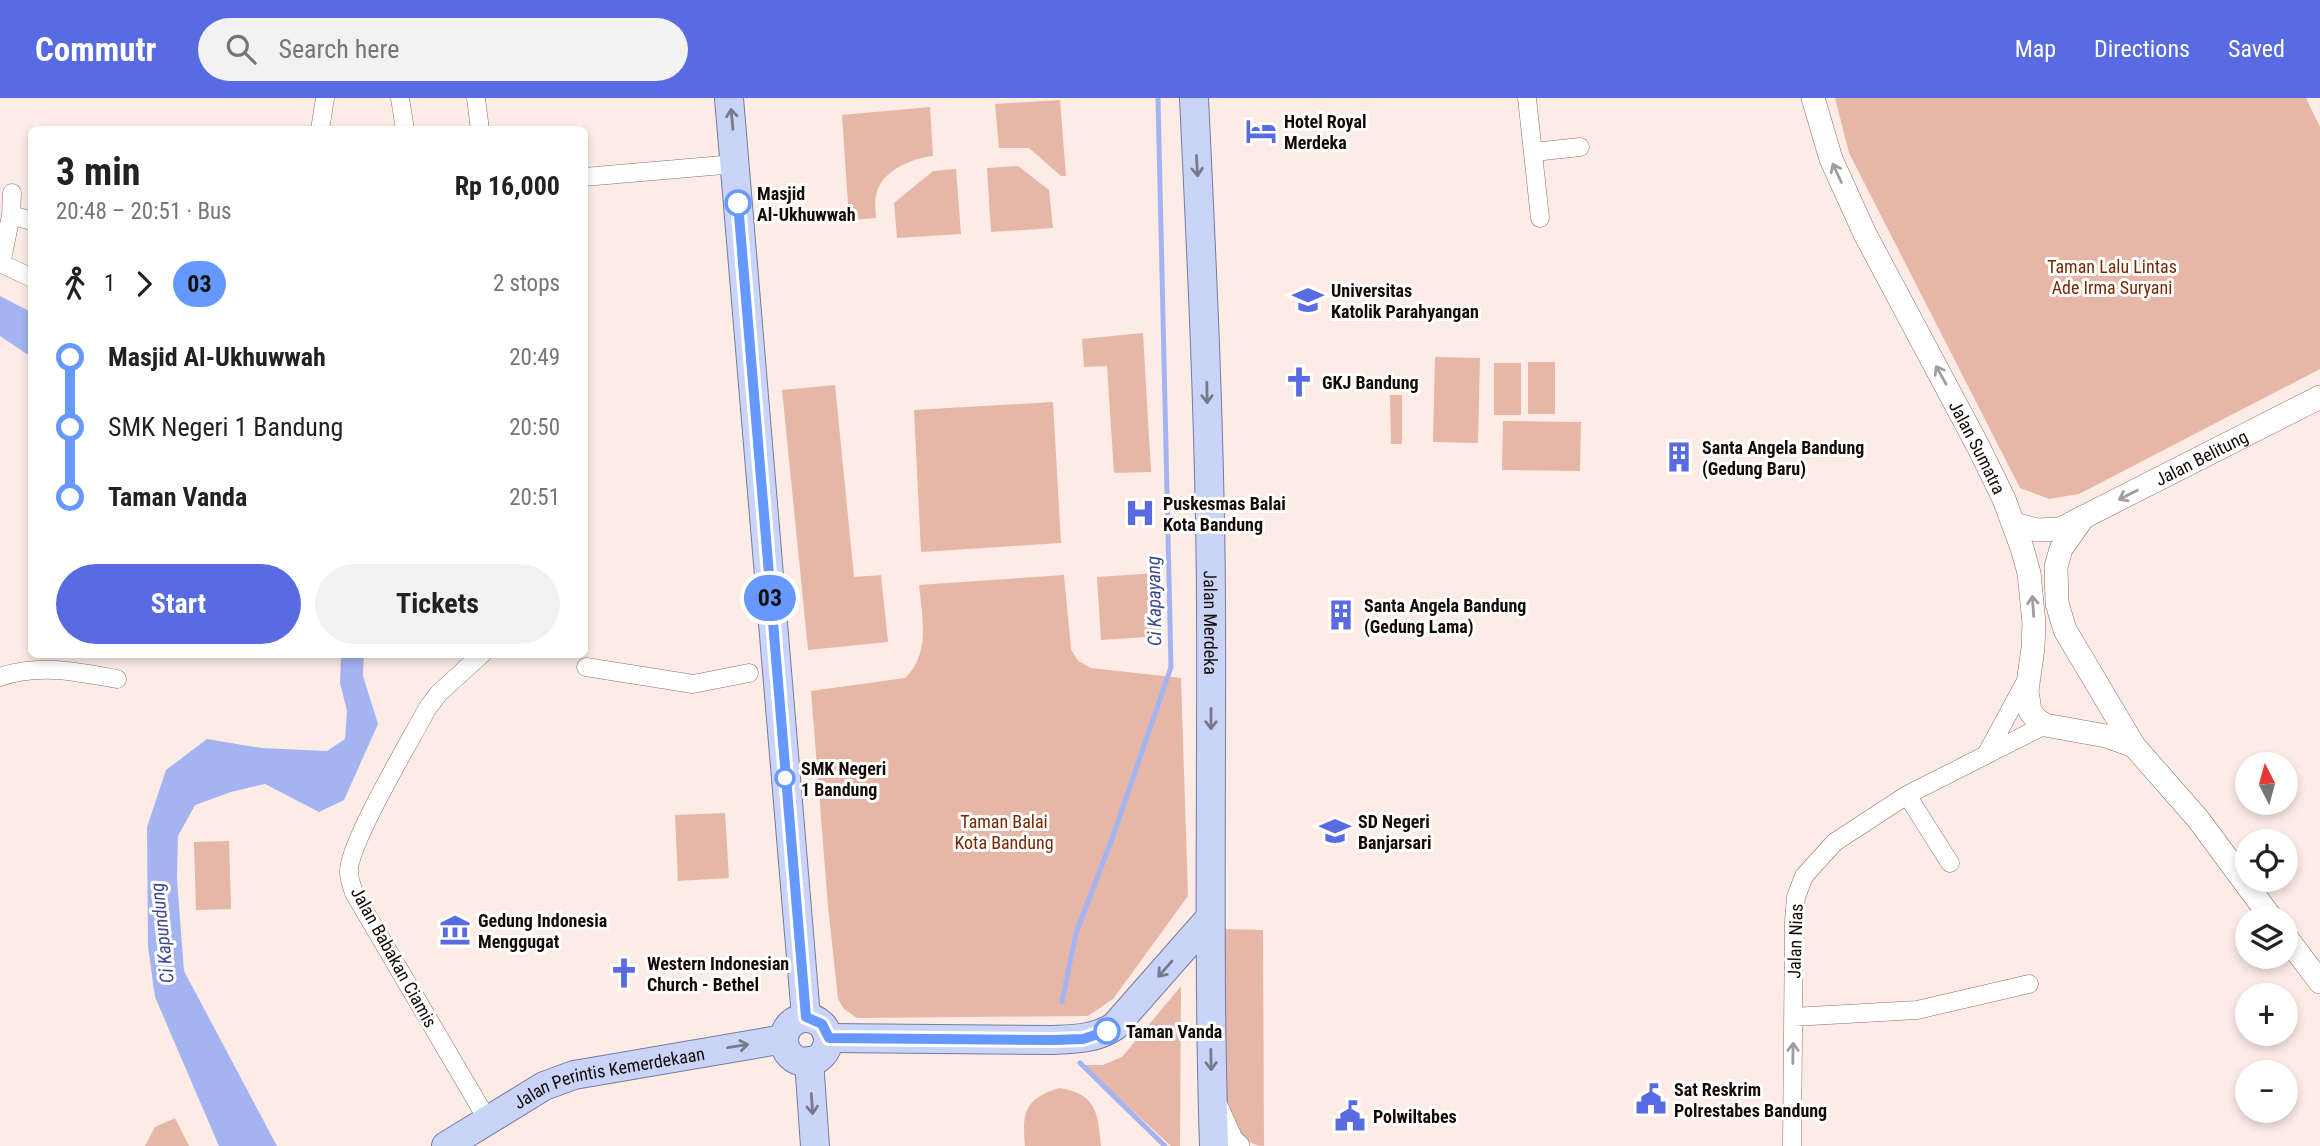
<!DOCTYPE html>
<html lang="en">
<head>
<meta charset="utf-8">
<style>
	body { margin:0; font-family:"Roboto Condensed",sans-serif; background:#f2f2f2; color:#222; height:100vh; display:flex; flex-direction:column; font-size:26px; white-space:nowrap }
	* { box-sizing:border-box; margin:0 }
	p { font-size:23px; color:#767676 }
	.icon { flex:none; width:38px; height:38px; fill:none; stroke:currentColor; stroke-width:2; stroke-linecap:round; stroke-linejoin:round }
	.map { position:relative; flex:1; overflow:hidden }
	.sheet { position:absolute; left:28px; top:28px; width:560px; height:532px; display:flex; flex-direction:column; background:#fff; border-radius:10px; box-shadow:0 4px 10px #0003 }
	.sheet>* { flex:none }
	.badge { padding:0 14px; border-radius:23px; font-size:24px; line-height:46px }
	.needle { width:46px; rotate:354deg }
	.tools { position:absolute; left:2235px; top:654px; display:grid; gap:14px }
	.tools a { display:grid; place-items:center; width:63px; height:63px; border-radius:50%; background:#fff; box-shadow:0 4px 10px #0003; font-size:35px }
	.map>.badge { position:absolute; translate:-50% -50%; box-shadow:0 0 0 4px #fff }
	.legs { display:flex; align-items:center; gap:10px; height:77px; padding:0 28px; font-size:23px }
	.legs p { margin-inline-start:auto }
	.summary { display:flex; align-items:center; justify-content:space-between; height:119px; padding:0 28px }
	h1 { font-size:38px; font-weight:700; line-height:52px }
	.cta { display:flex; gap:14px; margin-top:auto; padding:14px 28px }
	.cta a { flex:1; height:80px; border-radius:42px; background:#586be2; color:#fff; font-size:28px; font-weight:700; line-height:80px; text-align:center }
	.cta a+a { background:#f2f2f2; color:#222 }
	ul { padding:0 28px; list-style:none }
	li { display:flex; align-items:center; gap:24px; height:70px; font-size:26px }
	li i { display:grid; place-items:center; width:10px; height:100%; margin:0 9px; background:currentColor }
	li i::after { content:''; width:18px; height:18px; margin:-9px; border:5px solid; border-radius:50%; background:#fff }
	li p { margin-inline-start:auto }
	li:first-child i { background:linear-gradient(#0000 50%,currentColor 0) }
	li:last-child i { background:linear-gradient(currentColor 50%,#0000 0) }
	header { display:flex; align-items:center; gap:42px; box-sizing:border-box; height:98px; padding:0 35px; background:#586be2; color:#fff }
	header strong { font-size:33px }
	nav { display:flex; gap:38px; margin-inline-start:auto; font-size:24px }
	.search { width:490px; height:63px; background:#f2f2f2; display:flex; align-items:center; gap:18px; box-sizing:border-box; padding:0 24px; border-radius:38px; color:#767676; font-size:26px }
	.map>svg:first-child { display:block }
</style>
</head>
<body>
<header>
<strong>Commutr</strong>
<div class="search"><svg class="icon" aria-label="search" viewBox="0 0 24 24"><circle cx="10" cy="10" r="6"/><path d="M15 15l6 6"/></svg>Search here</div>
<nav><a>Map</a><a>Directions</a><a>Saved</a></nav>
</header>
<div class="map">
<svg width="2320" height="1048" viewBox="0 0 2320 1048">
	<rect width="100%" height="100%" fill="#fdece6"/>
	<path fill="#e6b7a6" d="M 1835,0 L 2306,0 L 2320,29 L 2320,271 L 2079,396 L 2049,401 L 2020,390 L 1849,55 Z
		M 1060,2 L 1066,78 L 1061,78 L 1029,50 L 999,50 L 995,6 Z
		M 930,9 L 933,58 C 912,60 880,73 876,98 C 874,105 876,113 876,120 L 849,122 L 842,17 Z
		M 1018,68 L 1049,92 L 1053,130 L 991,134 L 987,70 Z
		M 956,71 L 961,136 L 897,140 L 894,105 L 933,73 Z
		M 1143,235 L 1151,374 L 1114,375 L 1107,268 L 1084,269 L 1082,241 Z
		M 1435,259 L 1480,260 L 1478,345 L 1433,344 Z
		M 1528,264 L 1555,264 L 1555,316 L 1528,316 Z
		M 1494,265 L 1521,265 L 1521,317 L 1494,317 Z
		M 835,287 L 854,479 L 881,477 L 888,544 L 808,552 L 782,292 Z
		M 1390,297 L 1402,297 L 1402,346 L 1391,346 Z
		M 1053,304 L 1061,445 L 921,454 L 914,312 Z
		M 1503,323 L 1581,324 L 1580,373 L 1502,372 Z
		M 1158,475 L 1162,538 L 1101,542 L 1097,479 Z
		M 1064,477 L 1071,551 L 1078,563 L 1091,570 L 1181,580 L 1188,798 L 1113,901 L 1088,918 L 857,920 L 844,911 L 838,901 L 828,808 L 811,593 L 905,580 C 931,556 922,519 919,487 Z
		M 725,715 L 729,780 L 678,783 L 675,717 Z
		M 229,743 L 231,811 L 196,812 L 194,744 Z
		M 1224,831 L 1263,832 L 1264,1048 C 1243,1048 1234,1024 1225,1008 Z
		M 1181,888 L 1180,1048 L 1171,1048 L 1083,967 L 1103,967 L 1122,959 Z
		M 1059,990 C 1097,996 1098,1015 1101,1048 L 1025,1048 C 1022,1015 1024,1001 1059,990 Z
		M 175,1020 L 189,1048 L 145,1048 L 155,1029 Z"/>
	<path fill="#a4b4f2" d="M 0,198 L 31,214 L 31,259 L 0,238 Z
		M 341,557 L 364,557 L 363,578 L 378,626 L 344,702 L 319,714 L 265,686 L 231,694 L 195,707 L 178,738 L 177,781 L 184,873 L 277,1048 L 219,1048 L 155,899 L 148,849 L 147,729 L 166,672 L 207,641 L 261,650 L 327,653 L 345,641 L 347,613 L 340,585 Z"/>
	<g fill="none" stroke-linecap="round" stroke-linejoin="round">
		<path stroke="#a4b4f2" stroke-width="5" d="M 1062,904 L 1076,835 L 1112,741 L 1171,569 L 1158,0
			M 1080,965 L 1165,1048"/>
		<g stroke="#897168" stroke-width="19">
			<path id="minor" d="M 400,0 L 405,32
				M 476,0 L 480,32
				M 1527,0 L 1540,120
				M 320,32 L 325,0
				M 1534,54 L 1580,49
				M 584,79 L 735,66
				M 11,117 L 32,123
				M 0,165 L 32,180
				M 1,166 L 11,117 L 12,95
				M 482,556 L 439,595 L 427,611 C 412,640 347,748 349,774 C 349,781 352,788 354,795 L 487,1021
				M 586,569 L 693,586 L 749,575
				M 0,579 C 38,565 79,574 117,581
				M 1987,655 L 2027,581
				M 1907,697 L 1950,765
				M 1793,919 L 1917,912 L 2029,886
				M 1792,1048 L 1794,823 L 1796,799 L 1804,778 L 1835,744 L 1907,697 L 2045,627"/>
		</g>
		<g stroke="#897168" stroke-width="24">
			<g id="tertiary">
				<path id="s1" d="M 1813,0 L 1831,61 L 1865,136 L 1978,348 L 2004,401 L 2022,450 L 2029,475 L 2034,525 L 2033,550 L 2027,593 L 2030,613 L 2036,621 L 2045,627 L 2106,638 L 2134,648"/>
				<path d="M 2082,421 L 2061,451 L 2056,469 L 2057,505 L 2065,532 L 2134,648 L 2198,721 L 2272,821"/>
				<path id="s2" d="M 2014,426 L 2037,432 L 2060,431 L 2320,299"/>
				<path d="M 2286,839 L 2320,884"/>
				<path d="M 1216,1008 L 1232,1043 L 1238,1048"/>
			</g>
		</g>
		<g stroke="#747ba1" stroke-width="30">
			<g id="primary">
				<path d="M 729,0 L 806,919"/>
				<path id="s3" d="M 1194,0 C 1202,167 1210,335 1211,503 C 1212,684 1208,866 1214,1048"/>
				<circle cx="806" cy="942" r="22"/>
				<path d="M 829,940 L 1053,942 C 1075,941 1096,941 1115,928 L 1210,820"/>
				<path d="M 809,963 L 815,1048"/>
				<path id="s4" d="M 446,1048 L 544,988 L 574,977 L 784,941"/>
			</g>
		</g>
		<use href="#minor" stroke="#fff" stroke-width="18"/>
		<use href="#tertiary" stroke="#fff" stroke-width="23"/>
		<use href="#primary" stroke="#cad4f8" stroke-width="28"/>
	</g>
	<defs><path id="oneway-shaft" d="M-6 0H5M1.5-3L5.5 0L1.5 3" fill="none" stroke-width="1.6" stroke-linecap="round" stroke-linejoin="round" transform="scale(1.75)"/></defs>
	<g stroke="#787a8c">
		<use href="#oneway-shaft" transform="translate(732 21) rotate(-95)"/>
		<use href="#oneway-shaft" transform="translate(1197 68) rotate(87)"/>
		<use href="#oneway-shaft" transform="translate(1207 295) rotate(89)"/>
		<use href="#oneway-shaft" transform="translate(1211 621) rotate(90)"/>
		<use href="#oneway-shaft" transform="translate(1165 871) rotate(131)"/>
		<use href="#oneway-shaft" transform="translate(738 948) rotate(-9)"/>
		<use href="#oneway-shaft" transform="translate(1211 962) rotate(89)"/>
		<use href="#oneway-shaft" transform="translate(812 1006) rotate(86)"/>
	</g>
	<g stroke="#a19d9c">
		<use href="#oneway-shaft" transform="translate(1837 75) rotate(-115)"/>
		<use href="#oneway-shaft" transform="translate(1941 277) rotate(-119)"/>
		<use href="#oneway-shaft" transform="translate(2128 397) rotate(153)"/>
		<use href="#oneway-shaft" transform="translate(2033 508) rotate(-94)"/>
		<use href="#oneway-shaft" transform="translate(1793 955) rotate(-89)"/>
	</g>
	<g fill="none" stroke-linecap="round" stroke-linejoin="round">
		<g stroke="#fff" stroke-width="16">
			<path id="line-1" d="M 738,105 L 806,919 L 822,926 L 829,940 L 1053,942 L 1083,941 L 1107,933"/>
		</g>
		<use href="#line-1" stroke="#69f" stroke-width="10"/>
	</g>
	<defs>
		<g id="hotel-bare" transform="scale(2.415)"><path d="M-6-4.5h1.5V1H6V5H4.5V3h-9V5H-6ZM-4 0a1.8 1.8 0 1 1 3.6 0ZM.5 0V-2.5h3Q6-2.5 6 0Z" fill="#586be2" stroke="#fff" stroke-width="2.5" paint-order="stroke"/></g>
		<g id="university-bare" transform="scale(2.415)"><path d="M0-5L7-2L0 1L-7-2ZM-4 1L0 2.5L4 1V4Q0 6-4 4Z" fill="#586be2" stroke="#fff" stroke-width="2.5" paint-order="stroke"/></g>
		<g id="church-bare" transform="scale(2.415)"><path d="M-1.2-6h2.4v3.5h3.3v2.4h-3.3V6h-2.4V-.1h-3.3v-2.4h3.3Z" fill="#586be2" stroke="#fff" stroke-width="2.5" paint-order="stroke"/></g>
		<g id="building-bare" transform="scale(2.415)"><path d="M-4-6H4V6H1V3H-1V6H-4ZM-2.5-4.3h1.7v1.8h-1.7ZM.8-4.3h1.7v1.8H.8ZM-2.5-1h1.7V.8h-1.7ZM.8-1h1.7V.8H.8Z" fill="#586be2" stroke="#fff" stroke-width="2.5" paint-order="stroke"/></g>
		<g id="hospital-bare" transform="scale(2.415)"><path d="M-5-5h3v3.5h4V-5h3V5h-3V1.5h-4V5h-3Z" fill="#586be2" stroke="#fff" stroke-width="2.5" paint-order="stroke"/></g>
		<g id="school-bare" transform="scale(2.415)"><path d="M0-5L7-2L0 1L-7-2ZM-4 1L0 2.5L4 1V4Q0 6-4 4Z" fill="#586be2" stroke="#fff" stroke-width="2.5" paint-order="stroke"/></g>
		<g id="museum-bare" transform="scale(2.415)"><path d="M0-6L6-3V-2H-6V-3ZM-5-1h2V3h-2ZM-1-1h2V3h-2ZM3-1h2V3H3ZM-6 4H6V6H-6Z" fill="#586be2" stroke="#fff" stroke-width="2.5" paint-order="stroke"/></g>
		<g id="civic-bare" transform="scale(2.415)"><path d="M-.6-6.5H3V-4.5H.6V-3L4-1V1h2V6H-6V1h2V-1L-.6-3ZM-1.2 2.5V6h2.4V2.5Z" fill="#586be2" stroke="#fff" stroke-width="2.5" paint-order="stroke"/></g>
	</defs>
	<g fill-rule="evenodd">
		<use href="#hotel-bare" x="1261" y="33"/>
		<use href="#university-bare" x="1308" y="202"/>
		<use href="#church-bare" x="1299" y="284"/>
		<use href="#building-bare" x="1679" y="359"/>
		<use href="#hospital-bare" x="1140" y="415"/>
		<use href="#building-bare" x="1341" y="517"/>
		<use href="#school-bare" x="1335" y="733"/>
		<use href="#museum-bare" x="455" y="832"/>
		<use href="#church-bare" x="624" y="875"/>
		<use href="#civic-bare" x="1651" y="1001"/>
		<use href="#civic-bare" x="1350" y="1018"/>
	</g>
	<g fill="#fff" stroke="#69f" stroke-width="3.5">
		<circle cx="738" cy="105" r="12"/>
		<circle cx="785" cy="680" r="9"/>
		<circle cx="1107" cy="933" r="12"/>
	</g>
	<g text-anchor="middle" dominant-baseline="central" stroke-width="6" stroke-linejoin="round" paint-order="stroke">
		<g font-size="18" font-weight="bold" fill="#140b08" stroke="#fff" text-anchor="start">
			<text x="1284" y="23">Hotel Royal<tspan x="1284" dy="21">Merdeka</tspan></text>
			<text x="1331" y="192">Universitas<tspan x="1331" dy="21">Katolik Parahyangan</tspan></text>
			<text x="1322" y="284">GKJ Bandung</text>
			<text x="1702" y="349">Santa Angela Bandung<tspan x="1702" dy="21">(Gedung Baru)</tspan></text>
			<text x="1163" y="405">Puskesmas Balai<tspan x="1163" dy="21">Kota Bandung</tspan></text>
			<text x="1364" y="507">Santa Angela Bandung<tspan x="1364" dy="21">(Gedung Lama)</tspan></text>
			<text x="1358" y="723">SD Negeri<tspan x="1358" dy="21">Banjarsari</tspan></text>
			<text x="478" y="822">Gedung Indonesia<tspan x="478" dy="21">Menggugat</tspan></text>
			<text x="647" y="865">Western Indonesian<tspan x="647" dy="21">Church - Bethel</tspan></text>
			<text x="1674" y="991">Sat Reskrim<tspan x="1674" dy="21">Polrestabes Bandung</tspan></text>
			<text x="1373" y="1018">Polwiltabes</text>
		</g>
		<g font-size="18" font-weight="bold" fill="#140b08" stroke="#fff" text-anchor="start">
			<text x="757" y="95">Masjid<tspan x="757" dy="21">Al-Ukhuwwah</tspan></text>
			<text x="801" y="670">SMK Negeri<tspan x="801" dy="21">1 Bandung</tspan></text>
			<text x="1126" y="933">Taman Vanda</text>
		</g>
		<g font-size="18" fill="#772701" stroke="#fff">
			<text x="2112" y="168">Taman Lalu Lintas<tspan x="2112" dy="21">Ade Irma Suryani</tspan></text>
			<text x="1004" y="723">Taman Balai<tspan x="1004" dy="21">Kota Bandung</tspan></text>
		</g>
		<g font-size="18" fill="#140b08" stroke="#fff">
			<text stroke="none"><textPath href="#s1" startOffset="387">Jalan Sumatra</textPath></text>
			<text stroke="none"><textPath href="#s2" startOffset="205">Jalan Belitung</textPath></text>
			<text stroke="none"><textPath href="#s3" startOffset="525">Jalan Merdeka</textPath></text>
			<text transform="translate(1795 843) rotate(-88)">Jalan Nias</text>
			<text transform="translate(394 859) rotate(61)">Jalan Babakan Ciamis</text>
			<text stroke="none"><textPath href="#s4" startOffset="180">Jalan Perintis Kemerdekaan</textPath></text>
		</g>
		<g font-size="19" font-style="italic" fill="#3b4891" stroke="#fff">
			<text transform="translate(1154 503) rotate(-91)">Ci Kapayang</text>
			<text transform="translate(162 835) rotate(-96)">Ci Kapundung</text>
		</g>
	</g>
</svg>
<div class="tools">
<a><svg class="needle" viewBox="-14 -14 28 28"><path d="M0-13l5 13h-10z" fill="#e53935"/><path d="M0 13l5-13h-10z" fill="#767676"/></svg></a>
<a><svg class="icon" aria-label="locate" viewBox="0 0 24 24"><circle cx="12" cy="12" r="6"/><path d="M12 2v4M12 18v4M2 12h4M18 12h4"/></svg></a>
<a><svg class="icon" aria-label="layers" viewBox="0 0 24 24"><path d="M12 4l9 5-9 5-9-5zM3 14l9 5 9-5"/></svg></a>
<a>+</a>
<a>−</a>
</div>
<b class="badge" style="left:770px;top:500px;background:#69f;color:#111">03</b>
<section class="sheet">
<div class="summary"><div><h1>3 min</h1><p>20:48 – 20:51 · Bus</p></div><b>Rp 16,000</b></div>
<div class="legs"><svg class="icon" aria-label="walk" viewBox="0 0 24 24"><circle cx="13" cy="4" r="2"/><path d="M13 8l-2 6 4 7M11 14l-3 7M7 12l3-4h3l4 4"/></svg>1<svg class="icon" aria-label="forward" viewBox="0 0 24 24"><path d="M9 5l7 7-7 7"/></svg><b class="badge" style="background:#69f;color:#111">03</b><p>2 stops</p></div>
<ul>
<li><i style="color:#69f"></i><b>Masjid Al-Ukhuwwah</b><p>20:49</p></li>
<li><i style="color:#69f"></i><span>SMK Negeri 1 Bandung</span><p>20:50</p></li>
<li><i style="color:#69f"></i><b>Taman Vanda</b><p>20:51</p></li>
</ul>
<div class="cta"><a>Start</a><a>Tickets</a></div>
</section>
</div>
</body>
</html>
